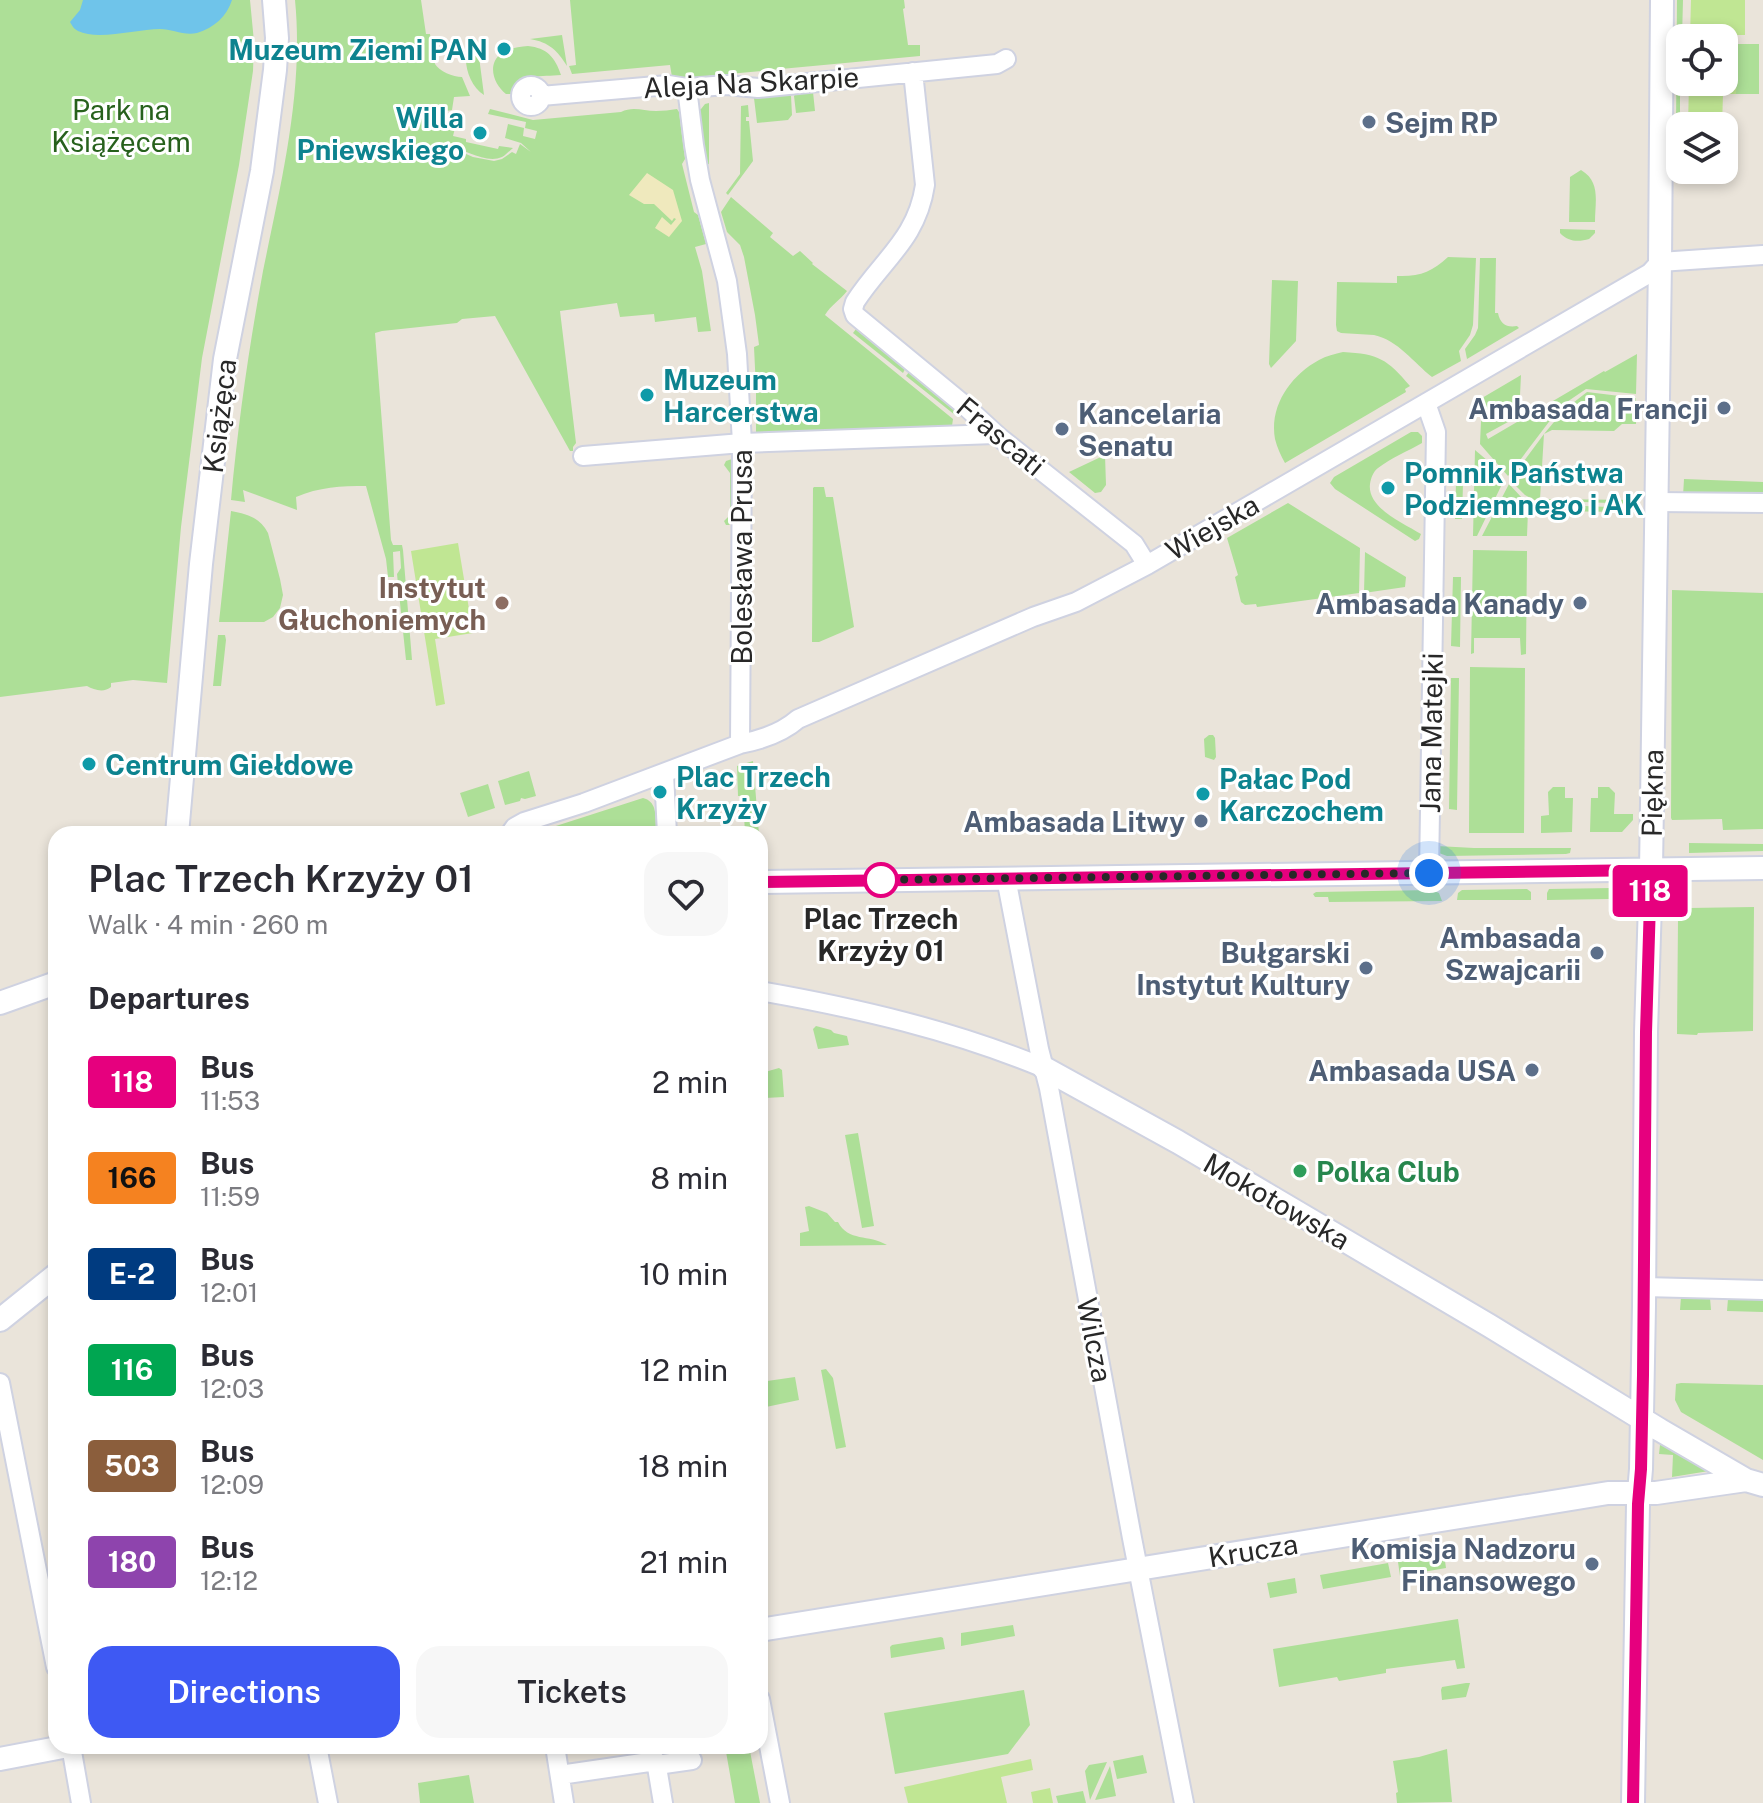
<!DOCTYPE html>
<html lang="en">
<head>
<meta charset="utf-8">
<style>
	body { margin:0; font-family:"Public Sans",sans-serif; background:#f7f7f7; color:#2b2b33; height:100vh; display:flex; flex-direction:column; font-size:30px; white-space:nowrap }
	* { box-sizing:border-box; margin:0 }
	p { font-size:26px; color:#7c7c81 }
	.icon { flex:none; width:44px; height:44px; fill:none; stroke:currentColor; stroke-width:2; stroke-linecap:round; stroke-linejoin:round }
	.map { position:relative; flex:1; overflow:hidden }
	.sheet { position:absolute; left:48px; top:826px; width:720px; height:928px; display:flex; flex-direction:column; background:#fff; border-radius:24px; box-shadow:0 4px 12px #0003 }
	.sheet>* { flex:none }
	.badge { padding:0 16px; border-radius:6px; font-size:28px; line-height:52px }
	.fabs { position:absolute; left:1666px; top:24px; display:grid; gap:16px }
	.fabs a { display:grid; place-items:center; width:72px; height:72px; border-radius:16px; background:#fff; box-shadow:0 4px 12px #0003; font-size:40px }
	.you { position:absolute; width:40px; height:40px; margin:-20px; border:6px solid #fff; border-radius:50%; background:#1a73e8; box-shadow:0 0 0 12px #1a73e833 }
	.map>.badge { position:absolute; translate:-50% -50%; box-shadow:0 0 0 4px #fff }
	h2 { padding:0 40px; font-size:30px; line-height:72px }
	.round { display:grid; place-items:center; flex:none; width:84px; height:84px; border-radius:24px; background:#f7f7f7 }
	.overview { display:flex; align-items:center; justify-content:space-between; height:136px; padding:0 40px }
	h1 { font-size:38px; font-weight:600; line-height:60px }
	.primary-button { display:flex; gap:16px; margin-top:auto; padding:16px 40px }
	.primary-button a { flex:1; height:92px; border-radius:24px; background:#3e59f3; color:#fff; font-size:32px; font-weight:600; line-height:92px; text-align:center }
	.primary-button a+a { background:#f7f7f7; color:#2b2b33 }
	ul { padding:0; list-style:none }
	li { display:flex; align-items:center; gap:24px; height:96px; padding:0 40px }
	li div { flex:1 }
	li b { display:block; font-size:30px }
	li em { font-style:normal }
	li .badge { min-width:88px; font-weight:700; text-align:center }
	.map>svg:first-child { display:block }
</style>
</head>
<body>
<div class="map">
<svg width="1763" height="1803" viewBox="0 0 1763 1803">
	<rect width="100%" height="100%" fill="#eae4da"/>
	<path fill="#addf97" d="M 0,0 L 250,0 L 254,42 L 253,71 L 239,165 L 202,358 L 181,527 L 167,683 L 133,680 L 111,683 L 111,687 C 104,693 94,690 87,686 L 0,697 Z
		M 295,0 L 421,0 L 426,34 L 430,34 L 435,64 C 439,71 453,77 462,77 L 470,96 L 454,97 L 452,110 L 441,112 L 443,119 L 450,117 L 465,120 L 464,129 L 455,128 L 453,136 L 466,139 L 466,142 L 498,149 L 499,146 L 513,148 C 509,151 506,155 502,157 C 487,164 464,150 450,145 L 450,147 L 473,157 L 494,161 L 502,159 L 512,152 L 516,154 L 520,144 L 531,152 L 521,143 L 505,138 L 508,124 L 524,128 L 523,136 L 535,139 L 537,131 L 525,128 L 526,122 L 488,114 L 490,109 L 533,120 L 621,112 C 633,106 643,111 656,111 C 663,111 670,110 677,109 L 679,112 L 685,159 L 682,164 L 694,212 L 698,215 L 706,244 L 695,247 L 702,271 L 711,331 L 698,332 L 696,317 L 655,322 L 654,314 L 620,317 L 617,303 L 560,311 L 576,443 L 573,447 L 573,451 L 570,451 L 495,316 L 462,319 L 457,323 L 382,331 L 375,333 L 391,540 L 393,545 L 402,545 L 403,550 L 412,660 L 406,660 L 397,574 L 401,568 L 400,551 L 393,552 L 394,577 L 388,577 L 386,559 L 366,486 C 341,486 319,487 296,497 L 297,510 L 243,490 L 245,502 L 231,500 C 238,424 249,347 263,271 C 281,183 304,91 295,0 Z
		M 570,0 L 904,0 L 905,8 L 903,9 L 908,45 L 920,45 L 920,56 L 675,79 L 672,77 L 670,65 L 572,74 L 569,66 L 576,65 Z
		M 1677,0 L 1683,0 L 1682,38 L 1680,38 L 1680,128 L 1677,129 L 1676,126 Z
		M 562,35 L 567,66 C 558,51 549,42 530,39 Z
		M 1737,44 L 1759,44 L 1759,94 L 1736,94 Z
		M 528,46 C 547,48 555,57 561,75 C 541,77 522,73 513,94 L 506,94 C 494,85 486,64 502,53 C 509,48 519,47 528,46 Z
		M 476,48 L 478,49 L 484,95 C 470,86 463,65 467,49 Z
		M 813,92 L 815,111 L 796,113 L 794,96 L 796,93 Z
		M 788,94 L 791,96 L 792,115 L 788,120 L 757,123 L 754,98 Z
		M 709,103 L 709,164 L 705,165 L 698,110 L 701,109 L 705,104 Z
		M 748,105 L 749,117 L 746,117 L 746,121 L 749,121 L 753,161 L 728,195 L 726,193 L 740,174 L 741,106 Z
		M 1581,170 C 1601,182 1595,201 1595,222 L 1569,222 L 1570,177 Z
		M 731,197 L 773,233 L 770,237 L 793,256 L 800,251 L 813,263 L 812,264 L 847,291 C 840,300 831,305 825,315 L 953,419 L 952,426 L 756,436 L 756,389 L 754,347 L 759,345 L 755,315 L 744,257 L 740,245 L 727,232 L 721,212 Z
		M 1560,229 L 1595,230 L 1595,233 L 1589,239 C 1579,242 1568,242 1560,233 Z
		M 1448,257 L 1476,258 L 1473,325 L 1470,335 L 1459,351 L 1461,361 L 1432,377 C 1414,363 1398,340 1374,335 C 1363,334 1352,334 1341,333 L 1337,331 L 1336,325 L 1337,282 L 1397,283 L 1397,276 C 1419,277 1432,272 1448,257 Z
		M 1480,258 L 1496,258 L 1495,313 L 1498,313 C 1500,324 1507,328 1517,326 L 1519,328 L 1467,359 L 1465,349 L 1475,335 L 1478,328 Z
		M 1272,280 L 1298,281 L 1296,341 L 1271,368 L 1269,364 Z
		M 856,329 L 905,369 L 903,373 L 853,333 Z
		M 1343,352 C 1379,354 1387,359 1410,386 L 1405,389 L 1406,392 L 1285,463 C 1281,456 1277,447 1275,439 C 1269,406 1291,375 1319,360 C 1326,356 1335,354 1343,352 Z
		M 1637,354 L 1636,394 L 1586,389 L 1561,406 L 1508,476 L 1480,444 L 1482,398 L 1516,378 L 1521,375 L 1519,416 L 1486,434 L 1488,439 L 1604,371 L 1605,372 Z
		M 909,372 L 957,412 L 955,415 L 906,376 Z
		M 1587,392 L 1636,398 L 1636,424 L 1622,424 L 1614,431 L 1552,430 L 1544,434 L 1540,499 L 1634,500 L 1634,504 L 1534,500 L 1525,495 L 1510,480 L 1544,434 L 1564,410 Z
		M 1411,432 L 1418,432 L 1422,436 L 1422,443 C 1408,451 1391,458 1378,468 C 1373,472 1371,478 1370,484 C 1367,508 1403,523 1421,534 L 1419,539 L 1415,541 L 1335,489 L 1330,483 L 1334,477 Z
		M 1475,450 L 1488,461 L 1478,460 L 1478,464 L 1492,466 L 1504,480 L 1477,536 L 1473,536 Z
		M 1105,455 L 1106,485 L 1101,492 L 1095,493 L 1069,472 Z
		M 732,459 L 735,461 L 735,518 L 729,525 L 726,525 L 724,521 L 730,515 L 730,473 L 724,465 L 726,461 Z
		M 1684,479 L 1763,482 L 1763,498 L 1683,496 Z
		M 1456,483 L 1463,483 L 1462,519 L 1455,519 Z
		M 1509,484 L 1523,499 L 1534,504 L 1634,508 L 1635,512 L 1528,511 L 1527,536 L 1482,536 Z
		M 814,487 L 824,487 L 826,497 L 833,497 L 854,627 L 819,642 L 812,642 L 813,488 Z
		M 1288,503 L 1360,548 L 1359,593 L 1257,607 L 1256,604 L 1245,605 L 1241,602 L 1235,577 L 1238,575 L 1227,538 Z
		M 231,511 C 248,514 260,518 268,533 L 280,579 L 283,595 L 280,608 L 273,617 L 264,622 L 219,622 Z
		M 1473,550 L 1527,551 L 1526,654 L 1521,655 L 1520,638 L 1474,638 L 1474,653 L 1471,654 Z
		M 1365,552 L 1406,577 L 1405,587 L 1364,593 Z
		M 1453,577 L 1461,577 L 1460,647 L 1451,646 Z
		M 1672,590 L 1763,593 L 1763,829 L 1723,830 L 1722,819 L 1672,820 L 1671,818 Z
		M 218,635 L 225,635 L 226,640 L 221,686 L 213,686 Z
		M 1470,667 L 1525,668 L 1524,833 L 1469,833 Z
		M 1451,678 L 1459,678 L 1457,810 L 1449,809 Z
		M 1209,735 L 1213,735 L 1215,738 L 1216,757 L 1214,760 L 1205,757 L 1204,739 Z
		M 753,761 L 759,834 L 745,834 L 743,796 L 738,796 L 737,766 Z
		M 529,771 L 536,796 L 525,799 L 521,798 L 520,801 L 505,805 L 498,781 Z
		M 488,784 L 495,808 L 468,817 L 460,793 Z
		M 1553,787 L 1565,787 L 1565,798 L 1573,798 L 1572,832 L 1541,833 L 1541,816 L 1549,815 L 1548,792 Z
		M 1598,787 L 1609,787 L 1615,793 L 1614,814 L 1633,814 L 1633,820 L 1622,832 L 1590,832 L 1591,798 L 1598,798 Z
		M 643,798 C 659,802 655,820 656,834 L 531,834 Z
		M 1689,843 L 1763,844 L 1763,851 L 1689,853 Z
		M 1437,846 L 1474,848 L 1571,848 L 1570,853 L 1566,854 L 1447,856 L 1439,853 Z
		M 1612,888 L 1612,895 L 1609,899 L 1547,900 L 1547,893 L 1549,889 Z
		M 1527,889 L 1531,892 L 1531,900 L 1457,900 L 1458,893 L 1462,890 Z
		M 1432,890 L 1439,893 L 1442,901 L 1329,902 L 1328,897 L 1315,897 L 1313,894 L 1316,892 Z
		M 1754,907 L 1753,1031 L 1698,1033 L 1697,1035 L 1677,1034 L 1678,920 L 1689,908 Z
		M 816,1026 L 831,1030 L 834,1033 L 847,1036 L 849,1045 L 818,1049 L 813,1029 Z
		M 779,1068 L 782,1070 L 784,1097 L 765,1098 L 762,1076 L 765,1072 Z
		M 858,1133 L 874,1226 L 862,1228 L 845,1135 Z
		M 809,1206 L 827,1213 L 835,1222 L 838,1222 C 848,1242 869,1234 887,1245 L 800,1246 L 800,1233 L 809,1231 L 805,1207 Z
		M 1681,1297 L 1710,1298 L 1711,1310 L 1680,1310 Z
		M 1730,1298 L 1763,1299 L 1763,1312 L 1727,1311 L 1728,1299 Z
		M 826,1369 L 833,1378 L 846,1447 L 836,1449 L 821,1370 Z
		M 795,1377 L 799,1400 L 766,1407 L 761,1382 Z
		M 1681,1383 L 1763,1385 L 1763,1460 L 1681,1412 L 1675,1400 L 1676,1384 Z
		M 1663,1441 L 1709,1471 L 1672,1477 L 1673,1455 L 1659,1454 L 1660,1445 Z
		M 1444,1554 L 1446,1568 L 1400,1576 L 1398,1562 Z
		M 1388,1563 L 1391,1577 L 1323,1589 L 1320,1575 Z
		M 1295,1578 L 1297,1593 L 1270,1598 L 1267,1583 Z
		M 1458,1619 L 1465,1668 L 1457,1669 L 1455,1660 L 1386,1669 L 1386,1673 L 1339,1681 L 1337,1677 L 1279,1687 L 1273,1649 Z
		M 1013,1625 L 1015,1636 L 961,1646 L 961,1633 Z
		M 941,1637 L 943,1638 L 945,1649 L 891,1658 L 890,1647 L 892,1645 Z
		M 1466,1683 L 1470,1683 L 1466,1697 L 1442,1700 L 1441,1690 L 1442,1687 Z
		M 1024,1690 L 1030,1725 L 1008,1754 L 895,1774 L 884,1713 Z
		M 725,1746 L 749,1746 L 760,1803 L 735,1803 Z
		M 1447,1749 L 1452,1802 L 1397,1803 L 1396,1793 L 1398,1792 L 1393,1761 L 1419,1757 Z
		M 1143,1755 L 1147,1773 L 1117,1779 L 1113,1761 Z
		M 1107,1762 L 1090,1800 L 1085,1771 L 1089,1765 Z
		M 1110,1766 L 1116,1796 L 1095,1800 Z
		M 469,1775 L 474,1803 L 420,1803 L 418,1783 Z
		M 1083,1791 L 1086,1803 L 1058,1803 L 1056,1796 Z"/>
	<path fill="#efe9bd" d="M 647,173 L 673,190 L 682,221 L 669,237 L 655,228 L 662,217 L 671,225 L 676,219 L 674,218 L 672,221 L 654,204 L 644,204 L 629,195 Z"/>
	<path fill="#c0e693" d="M 1691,0 L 1745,0 L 1745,35 L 1737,35 L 1736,94 L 1723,94 L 1722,126 L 1688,126 L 1689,82 L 1724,82 L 1724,38 L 1690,38 Z
		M 458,543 L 473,633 L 435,639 L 445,704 L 436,706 L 411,551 Z
		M 1031,1759 L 1033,1770 L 1001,1777 L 1007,1803 L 908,1803 L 904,1787 Z
		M 1050,1788 L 1053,1803 L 1033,1803 L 1031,1792 Z"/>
	<path fill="#6fc4ea" d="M 83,0 L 232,0 C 227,16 214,28 197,33 C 184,36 172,29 160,29 C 137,29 98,41 78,31 C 73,28 73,27 70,22 L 80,10 Z"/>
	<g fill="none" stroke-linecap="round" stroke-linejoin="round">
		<g stroke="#cfd2e1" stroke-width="22">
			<path id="minor" d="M 913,72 L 925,185 C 917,239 882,260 855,302 L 853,309 L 855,315 L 963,404 L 999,437 L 1134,544 L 1147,565
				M521 96a10 10 0 1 1 20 0a10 10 0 1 1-20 0Z
				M 687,88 L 694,145 L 700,180 L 727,281 L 737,354 L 742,443 L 740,744
				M 541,96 L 668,85 L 687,88 L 727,85 L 758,88 L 997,64 L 1006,59
				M 1426,403 L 1436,432 L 1429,873
				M 583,456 L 742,443 L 995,434
				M 1656,502 L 1763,503
				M 664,773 L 667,834
				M 510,834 L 515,827 L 524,822 L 584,803 L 740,744 C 761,740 782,733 798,719 L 1033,617 L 1076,602 L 1147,565 L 1650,273 L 1660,262 L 1763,255
				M 1006,878 L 1039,1049 L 1049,1088 L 1132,1538 L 1184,1803
				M 760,991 C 857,1008 952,1030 1044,1068
				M 1644,1287 L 1763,1290
				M 0,1383 L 56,1667
				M 760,1699 L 780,1803
				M 71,1746 L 81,1803
				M 317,1746 L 328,1803
				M 555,1746 L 564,1803
				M 657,1765 L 692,1760
				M 560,1775 L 656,1761 L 663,1803"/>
		</g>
		<g stroke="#cfd2e1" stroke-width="26">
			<path id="tertiary" d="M 177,834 L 201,564 L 225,359 L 262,171 L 275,70 L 277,38 L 274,0
				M 760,882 L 1763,868
				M 0,1003 L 56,983
				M 1044,1068 L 1178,1142 L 1490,1326 L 1660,1430 L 1746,1480 L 1763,1485
				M 0,1320 L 56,1275
				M 760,1630 L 1608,1493 L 1656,1493 L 1746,1480
				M 0,1759 L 68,1746
				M 1633,1803 L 1638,1504 L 1641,1469 L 1644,1306 L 1646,1032 L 1651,870 L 1660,262 L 1662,0"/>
		</g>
		<use href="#minor" stroke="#fff" stroke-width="18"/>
		<use href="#tertiary" stroke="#fff" stroke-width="22"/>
	</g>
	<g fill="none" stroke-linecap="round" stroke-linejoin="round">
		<g stroke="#fff" stroke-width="18">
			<path id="line" d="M 760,882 L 1651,870 L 1646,1032 L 1643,1375 L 1641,1469 L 1638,1504 L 1633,1803"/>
		</g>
		<use href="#line" stroke="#e6007e" stroke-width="12"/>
		<path stroke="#282828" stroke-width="8" stroke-dasharray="0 14.4" d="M 881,880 L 871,880 L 1429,873"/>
	</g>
	<g fill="#0f9aa8" stroke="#fff" stroke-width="3">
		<circle cx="504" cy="49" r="8"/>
		<circle cx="480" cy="133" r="8"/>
		<circle cx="647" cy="395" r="8"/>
		<circle cx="1388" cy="488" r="8"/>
		<circle cx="89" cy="764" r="8"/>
		<circle cx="660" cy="792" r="8"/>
		<circle cx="1203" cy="794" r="8"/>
	</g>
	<g fill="#5c6f8a" stroke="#fff" stroke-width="3">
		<circle cx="1369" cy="122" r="8"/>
		<circle cx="1724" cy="408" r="8"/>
		<circle cx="1062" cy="429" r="8"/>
		<circle cx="1580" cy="603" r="8"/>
		<circle cx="1201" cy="821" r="8"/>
		<circle cx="1597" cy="953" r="8"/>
		<circle cx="1366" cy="968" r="8"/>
		<circle cx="1532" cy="1070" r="8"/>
		<circle cx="1592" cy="1564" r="8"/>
	</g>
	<circle fill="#8d6e63" stroke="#fff" stroke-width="3" cx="502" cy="603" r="8"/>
	<circle fill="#fff" stroke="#e6007e" stroke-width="4" cx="881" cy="880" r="16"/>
	<circle fill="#2e9e5b" stroke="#fff" stroke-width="3" cx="1300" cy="1171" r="8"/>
	<g text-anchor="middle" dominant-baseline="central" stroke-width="6" stroke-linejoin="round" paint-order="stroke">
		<g font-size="28" font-weight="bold" fill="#0d838f" stroke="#fff" text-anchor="start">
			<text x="488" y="49" text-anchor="end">Muzeum Ziemi PAN</text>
			<text x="464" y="117" text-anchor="end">Willa<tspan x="464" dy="32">Pniewskiego</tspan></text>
			<text x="663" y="379">Muzeum<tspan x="663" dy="32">Harcerstwa</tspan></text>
			<text x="1404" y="472">Pomnik Państwa<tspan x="1404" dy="32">Podziemnego i AK</tspan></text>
			<text x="105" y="764">Centrum Giełdowe</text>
			<text x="676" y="776">Plac Trzech<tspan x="676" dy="32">Krzyży</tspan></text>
			<text x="1219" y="778">Pałac Pod<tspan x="1219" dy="32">Karczochem</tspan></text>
		</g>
		<g font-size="28" fill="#282828" stroke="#fff">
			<text transform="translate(751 82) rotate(-3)">Aleja Na Skarpie</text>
			<text transform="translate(219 416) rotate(-83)">Książęca</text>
			<text transform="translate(1001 436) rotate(40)">Frascati</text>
			<text transform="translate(1212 527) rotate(-30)">Wiejska</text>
			<text transform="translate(741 557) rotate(-90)">Bolesława Prusa</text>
			<text transform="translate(1431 733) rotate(-89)">Jana Matejki</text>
			<text transform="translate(1652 793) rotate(-89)">Piękna</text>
			<text transform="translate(1277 1201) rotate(30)">Mokotowska</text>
			<text transform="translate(1095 1340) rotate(79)">Wilcza</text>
			<text transform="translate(1253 1550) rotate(-9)">Krucza</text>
		</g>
		<g font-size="28" fill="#27611c" stroke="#fff">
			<text x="121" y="109">Park na<tspan x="121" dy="32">Książęcem</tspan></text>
		</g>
		<g font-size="28" font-weight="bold" fill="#4e5e75" stroke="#fff" text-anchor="end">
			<text x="1385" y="122" text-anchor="start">Sejm RP</text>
			<text x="1708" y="408">Ambasada Francji</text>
			<text x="1078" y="413" text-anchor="start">Kancelaria<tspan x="1078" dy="32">Senatu</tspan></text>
			<text x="1564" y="603">Ambasada Kanady</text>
			<text x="1185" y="821">Ambasada Litwy</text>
			<text x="1581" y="937">Ambasada<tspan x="1581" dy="32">Szwajcarii</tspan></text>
			<text x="1350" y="952">Bułgarski<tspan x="1350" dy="32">Instytut Kultury</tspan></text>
			<text x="1516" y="1070">Ambasada USA</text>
			<text x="1576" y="1548">Komisja Nadzoru<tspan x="1576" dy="32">Finansowego</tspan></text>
		</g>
		<g font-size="28" font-weight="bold" fill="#785e54" stroke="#fff" text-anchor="end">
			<text x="486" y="587">Instytut<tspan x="486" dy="32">Głuchoniemych</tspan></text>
		</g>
		<g font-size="28" font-weight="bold" fill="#282828" stroke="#fff">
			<text x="881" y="918">Plac Trzech<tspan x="881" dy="32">Krzyży 01</tspan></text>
		</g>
		<g font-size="28" font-weight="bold" fill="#27864d" stroke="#fff" text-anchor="start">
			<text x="1316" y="1171">Polka Club</text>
		</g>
	</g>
</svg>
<div class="fabs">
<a><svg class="icon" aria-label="locate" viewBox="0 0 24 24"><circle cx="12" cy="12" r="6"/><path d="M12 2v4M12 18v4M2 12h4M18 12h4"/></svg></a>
<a><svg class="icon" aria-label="layers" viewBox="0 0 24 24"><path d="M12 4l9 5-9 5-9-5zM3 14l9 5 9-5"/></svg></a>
</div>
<div class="you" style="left:1429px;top:873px"></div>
<b class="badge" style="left:1650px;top:891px;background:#e6007e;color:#fff">118</b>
<section class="sheet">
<div class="overview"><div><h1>Plac Trzech Krzyży 01</h1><p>Walk · 4 min · 260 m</p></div><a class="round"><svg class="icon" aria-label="heart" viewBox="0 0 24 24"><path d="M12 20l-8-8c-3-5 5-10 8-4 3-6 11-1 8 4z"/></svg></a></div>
<h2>Departures</h2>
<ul>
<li><span class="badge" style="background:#e6007e;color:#fff">118</span><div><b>Bus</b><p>11:53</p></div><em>2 min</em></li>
<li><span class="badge" style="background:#f58220;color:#111">166</span><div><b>Bus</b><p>11:59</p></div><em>8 min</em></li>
<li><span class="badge" style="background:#003b80;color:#fff">E-2</span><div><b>Bus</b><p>12:01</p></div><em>10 min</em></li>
<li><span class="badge" style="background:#00a651;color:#fff">116</span><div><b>Bus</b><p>12:03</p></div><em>12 min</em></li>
<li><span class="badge" style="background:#8b5e3c;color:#fff">503</span><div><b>Bus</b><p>12:09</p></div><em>18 min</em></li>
<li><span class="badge" style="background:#8e44ad;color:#fff">180</span><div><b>Bus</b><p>12:12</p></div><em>21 min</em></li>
</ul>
<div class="primary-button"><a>Directions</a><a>Tickets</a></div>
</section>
</div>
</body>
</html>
